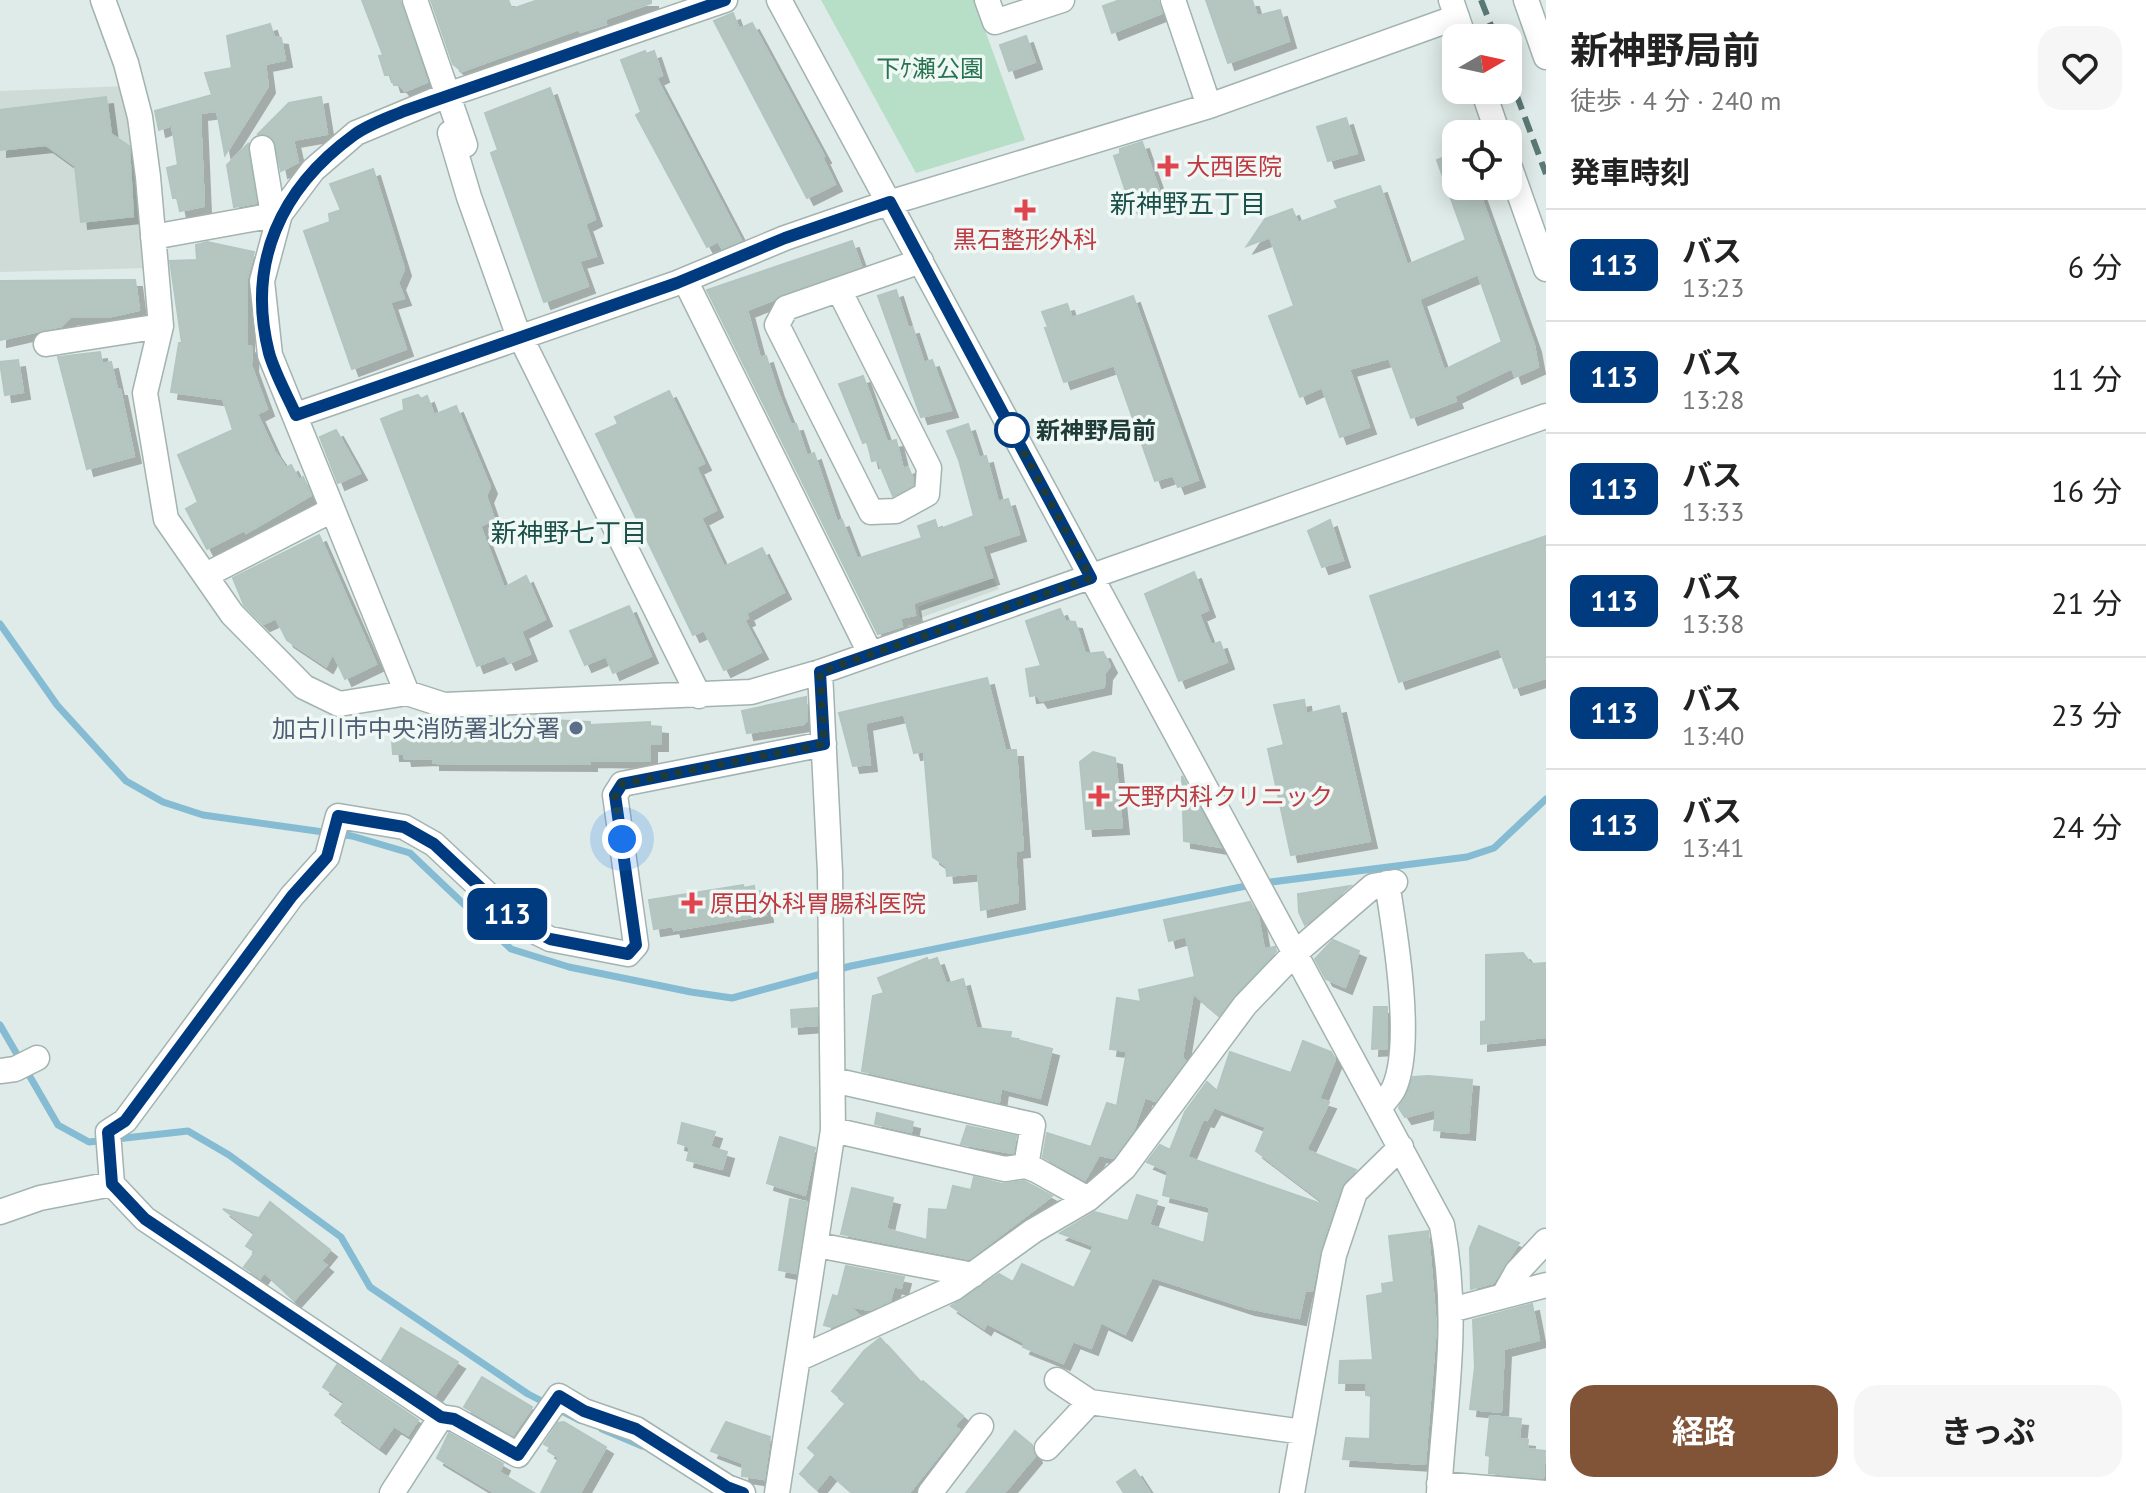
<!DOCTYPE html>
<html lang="ja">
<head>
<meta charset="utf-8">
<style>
	body { margin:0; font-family:"PT Sans","Noto Sans JP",sans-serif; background:#f6f6f6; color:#222; height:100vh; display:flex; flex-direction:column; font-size:30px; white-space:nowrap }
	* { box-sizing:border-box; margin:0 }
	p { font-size:26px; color:#767676 }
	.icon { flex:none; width:44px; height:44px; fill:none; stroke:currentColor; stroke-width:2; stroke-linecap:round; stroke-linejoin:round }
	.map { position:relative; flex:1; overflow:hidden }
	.drawer { display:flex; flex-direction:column; background:#fff; width:600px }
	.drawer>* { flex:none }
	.badge { padding:0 16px; border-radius:12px; font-size:28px; line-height:52px }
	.needle { width:52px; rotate:81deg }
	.fabs { position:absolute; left:1442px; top:24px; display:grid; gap:16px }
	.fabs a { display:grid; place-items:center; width:80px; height:80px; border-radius:16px; background:#fff; box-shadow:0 4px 20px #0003; font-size:40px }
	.you { position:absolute; width:40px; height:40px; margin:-20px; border:6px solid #fff; border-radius:50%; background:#1a73e8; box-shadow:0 0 0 12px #1a73e833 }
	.map>.badge { position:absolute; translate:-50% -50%; box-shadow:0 0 0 4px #fff }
	h2 { padding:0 24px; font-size:30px; line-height:72px }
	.round { display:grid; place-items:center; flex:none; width:84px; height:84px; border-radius:24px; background:#f6f6f6 }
	.headline { display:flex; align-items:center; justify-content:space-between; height:136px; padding:0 24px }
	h1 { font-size:38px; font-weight:700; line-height:60px }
	.action { display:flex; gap:16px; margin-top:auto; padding:16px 24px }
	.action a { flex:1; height:92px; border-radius:24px; background:#825437; color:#fff; font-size:32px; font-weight:700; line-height:92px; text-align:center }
	.action a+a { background:#f6f6f6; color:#222 }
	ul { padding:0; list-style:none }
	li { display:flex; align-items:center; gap:24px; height:112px; padding:0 24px; border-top:2px solid #e0e0e0 }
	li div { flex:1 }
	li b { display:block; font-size:30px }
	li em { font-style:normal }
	li .badge { min-width:88px; font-weight:700; text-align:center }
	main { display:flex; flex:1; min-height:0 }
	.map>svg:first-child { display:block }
</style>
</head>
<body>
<main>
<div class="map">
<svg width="1546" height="1493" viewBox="0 0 1546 1493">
	<defs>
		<filter id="shadow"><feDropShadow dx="7" dy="7" stdDeviation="0" flood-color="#0004"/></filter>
	</defs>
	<rect width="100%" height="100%" fill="#dfebe8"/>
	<path fill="#cedbd7" d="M 126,86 L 147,268 L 0,272 L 0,91 Z
		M 993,578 L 999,589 L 920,618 L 918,607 Z"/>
	<path fill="#b7dec7" d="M 821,0 L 974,0 L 1025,140 L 916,173 Z"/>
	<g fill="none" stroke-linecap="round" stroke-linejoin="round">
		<path stroke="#85bcd3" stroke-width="7" d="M 0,624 L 57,705 L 126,781 L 163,802 L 203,815 L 352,836 L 410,853 L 511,949 L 569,967 L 691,992 L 732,998 L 851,966 L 1251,885
			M 1263,883 L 1467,857 L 1494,848 L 1546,799
			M 0,1025 L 58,1125 L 89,1142 L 188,1131 L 229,1155 L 341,1237 L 370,1287 L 528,1394 L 579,1420
			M 602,1429 L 642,1446"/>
	</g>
	<path fill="#b5c6c1" stroke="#b2c5c0" stroke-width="2" fill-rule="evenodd" filter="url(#shadow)" d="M 362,0 L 400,0 L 427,82 L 405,91 L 400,85 L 394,85 L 391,75 L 385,75 L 379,56 L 383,55 Z
		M 431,0 L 508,0 L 512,9 L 538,0 L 651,0 L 651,3 L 605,19 L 606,24 L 580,32 L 579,29 L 462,71 L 453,64 Z
		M 1120,0 L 1158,0 L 1162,13 L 1112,33 L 1103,6 Z
		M 1206,0 L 1252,0 L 1257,16 L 1280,10 L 1289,41 L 1228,63 Z
		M 733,13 L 739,29 L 752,23 L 824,156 L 822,157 L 835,184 L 807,198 L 714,21 Z
		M 270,24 L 274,37 L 281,38 L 285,60 L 265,64 L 268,86 L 225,155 L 217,111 L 200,113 L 204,206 L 180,211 L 177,198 L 173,198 L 167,168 L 178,165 L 172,125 L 159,130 L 155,111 L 212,95 L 205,73 L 232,68 L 227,36 Z
		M 1026,36 L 1035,62 L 1009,71 L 1000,45 Z
		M 645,51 L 646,54 L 654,51 L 662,75 L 656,78 L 741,240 L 722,248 L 718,241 L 707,247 L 636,115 L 641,112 L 621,60 Z
		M 550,88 L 595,219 L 585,224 L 596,256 L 579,261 L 588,286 L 544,302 L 491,153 L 498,150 L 485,113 Z
		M 106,97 L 111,134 L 129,146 L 133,216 L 81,222 L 75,166 L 46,145 L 0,150 L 0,110 Z
		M 321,97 L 327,134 L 293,140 L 298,162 L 281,171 L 274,139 L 258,134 L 289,103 Z
		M 1346,118 L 1357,153 L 1328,161 L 1317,127 Z
		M 1142,142 L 1161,196 L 1131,207 L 1114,156 L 1120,154 L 1120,149 Z
		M 248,144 L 256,203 L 234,207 L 227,165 Z
		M 1456,153 L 1456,186 L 1477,186 L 1534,345 L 1538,367 L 1515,377 L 1512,368 L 1454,396 L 1456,401 L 1411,418 L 1389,358 L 1349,369 L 1369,427 L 1340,437 L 1322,387 L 1300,397 L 1269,316 L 1294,306 L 1270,237 L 1247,246 L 1265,219 L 1292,209 L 1298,223 L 1338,208 L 1335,201 L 1380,186 L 1407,265 L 1466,240 L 1437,160 ZM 1478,274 L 1502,342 L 1444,370 L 1419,299 Z
		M 373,169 L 404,269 L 398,283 L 404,298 L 390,302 L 406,349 L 352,369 L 304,231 L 330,222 L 329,214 L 341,210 L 330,184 Z
		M 852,241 L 861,266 L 747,310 L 760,358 L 766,356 L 777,390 L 791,425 L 796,424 L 807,456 L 814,453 L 837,522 L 842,520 L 857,559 L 922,538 L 918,526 L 935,520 L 938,530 L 974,516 L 959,460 L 947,431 L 968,424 L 979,458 L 986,456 L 998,502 L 1008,499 L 1019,534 L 982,546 L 992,577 L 913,603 L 915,615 L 900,618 L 902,626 L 878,634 L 707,290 Z
		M 207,242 L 254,252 L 247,278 L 247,346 L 252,347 L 251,365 L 267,409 L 257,414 L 274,451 L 286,468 L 291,465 L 299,480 L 303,477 L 311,495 L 246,533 L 244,530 L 207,549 L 186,509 L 198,502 L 178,455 L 233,430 L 223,399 L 171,392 L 179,343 L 182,343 L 170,261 L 197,260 L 196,245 Z
		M 135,280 L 139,310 L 108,317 L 70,317 L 61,326 L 0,340 L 0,281 Z
		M 896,290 L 908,328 L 912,327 L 924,363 L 932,360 L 951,410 L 921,417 L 878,296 Z
		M 1133,296 L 1198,480 L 1178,487 L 1173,475 L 1155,481 L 1114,365 L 1064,382 L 1045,328 L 1048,327 L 1042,312 L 1067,304 L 1072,318 Z
		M 100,352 L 102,364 L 111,362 L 117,389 L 120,389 L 134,456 L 87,469 L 58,357 Z
		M 18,360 L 23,392 L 5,395 L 0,362 Z
		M 863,376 L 887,442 L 896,440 L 903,469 L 908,467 L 913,479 L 913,485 L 893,496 L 878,460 L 872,461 L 867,441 L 863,443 L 839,384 Z
		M 669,391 L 704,463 L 696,467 L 716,510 L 701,518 L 724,567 L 762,548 L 784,592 L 746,613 L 748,618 L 744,620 L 761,652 L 724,670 L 704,630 L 693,635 L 596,434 L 618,424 L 615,417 Z
		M 418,395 L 421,399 L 427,396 L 434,415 L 456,406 L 490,487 L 486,496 L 494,519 L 480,526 L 504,588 L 526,576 L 545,619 L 521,631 L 530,654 L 509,663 L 505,655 L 477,666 L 381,419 L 404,410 L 403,400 Z
		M 336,430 L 360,473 L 338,483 L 320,437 Z
		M 1330,520 L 1343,560 L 1322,567 L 1308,531 Z
		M 319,535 L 376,664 L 345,679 L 333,653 L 326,666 L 287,640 L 276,618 L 263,624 L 244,605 L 233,578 Z
		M 1546,536 L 1546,678 L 1514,688 L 1499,648 L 1399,682 L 1370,596 Z
		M 1194,572 L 1208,610 L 1199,614 L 1211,645 L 1220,642 L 1227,662 L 1179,681 L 1145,594 Z
		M 629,606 L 651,656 L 613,673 L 606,656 L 585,665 L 570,631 Z
		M 1060,609 L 1065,621 L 1075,622 L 1085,654 L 1103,652 L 1110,666 L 1105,673 L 1104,687 L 1041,701 L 1037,695 L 1030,696 L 1026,669 L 1041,666 L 1026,621 Z
		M 987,678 L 1005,750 L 1016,750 L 1023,850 L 1015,851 L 1018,902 L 981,910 L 978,873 L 947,876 L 946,866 L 933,857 L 924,751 L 914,753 L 904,714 L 865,723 L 870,764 L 853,766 L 839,713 Z
		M 806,697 L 807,720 L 803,724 L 747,733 L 742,711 Z
		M 1304,700 L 1306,714 L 1339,706 L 1370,841 L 1291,855 L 1268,749 L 1284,745 L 1274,705 Z
		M 531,719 L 590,722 L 590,725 L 650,722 L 650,726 L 661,727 L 661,744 L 650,744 L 650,761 L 590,760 L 590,764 L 433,763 L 433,758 L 405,759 L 404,754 L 393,754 L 391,727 L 416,723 L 417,731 L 457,731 L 458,720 L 494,723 Z
		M 1093,752 L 1115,758 L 1122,827 L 1086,829 L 1080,762 Z
		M 1182,776 L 1220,847 L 1184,841 Z
		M 743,885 L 744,888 L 754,886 L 755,892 L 762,891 L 766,915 L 674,930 L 673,926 L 654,929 L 649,900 Z
		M 1350,886 L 1305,925 L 1299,912 L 1298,894 Z
		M 1250,902 L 1258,916 L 1264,949 L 1275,947 L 1276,951 L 1219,1015 L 1193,993 L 1182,1058 L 1185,1061 L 1155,1101 L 1145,1097 L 1134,1129 L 1113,1158 L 1099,1155 L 1085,1180 L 1043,1157 L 1047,1133 L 1091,1147 L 1107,1103 L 1117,1106 L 1127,1051 L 1110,1049 L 1117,998 L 1141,1002 L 1139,990 L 1195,977 L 1186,936 L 1169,941 L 1164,920 Z
		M 1333,940 L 1359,951 L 1345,987 L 1326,979 L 1315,959 Z
		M 1523,953 L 1531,964 L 1546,963 L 1546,1037 L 1481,1044 L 1481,1022 L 1486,1021 L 1486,955 Z
		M 927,958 L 928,961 L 937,958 L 946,984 L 963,979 L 976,1028 L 1011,1032 L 1010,1038 L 1052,1049 L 1040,1098 L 1001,1088 L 999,1102 L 862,1071 L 873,996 L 884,993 L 878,978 Z
		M 1374,1007 L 1387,1007 L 1387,1048 L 1372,1049 Z
		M 817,1008 L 817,1025 L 792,1027 L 791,1010 Z
		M 1303,1041 L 1331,1052 L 1335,1059 L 1319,1099 L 1329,1102 L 1306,1150 L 1356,1170 L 1341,1187 L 1320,1250 L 1312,1291 L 1305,1290 L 1299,1318 L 1248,1308 L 1152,1277 L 1125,1334 L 1101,1322 L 1091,1348 L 1073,1341 L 1063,1363 L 1023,1347 L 1025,1343 L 987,1323 L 984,1328 L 951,1306 L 999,1274 L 1013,1282 L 1022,1264 L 1074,1288 L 1094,1246 L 1060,1233 L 1095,1212 L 1128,1221 L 1137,1195 L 1157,1201 L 1149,1225 L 1204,1243 L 1210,1207 L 1163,1195 L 1168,1171 L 1147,1162 L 1160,1145 L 1170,1150 L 1185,1112 L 1207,1082 L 1217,1091 L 1230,1052 L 1291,1073 ZM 1214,1107 L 1266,1127 L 1256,1151 L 1330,1207 L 1187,1157 L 1203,1119 L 1207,1120 Z
		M 1429,1076 L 1472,1080 L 1468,1133 L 1434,1130 L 1436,1109 L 1405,1117 L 1399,1108 L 1413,1077 Z
		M 877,1113 L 913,1122 L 911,1132 L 875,1124 Z
		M 682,1123 L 715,1132 L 710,1147 L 727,1152 L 722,1169 L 687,1160 L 690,1147 L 678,1143 Z
		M 967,1126 L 1016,1136 L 1013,1153 L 961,1144 Z
		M 780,1137 L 815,1148 L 805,1195 L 767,1183 Z
		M 974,1177 L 1002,1184 L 1024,1181 L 1052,1196 L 969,1259 L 841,1234 L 852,1188 L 893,1198 L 886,1229 L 927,1240 L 929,1209 L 947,1210 L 953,1186 L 971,1190 Z
		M 790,1199 L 807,1202 L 796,1273 L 779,1270 Z
		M 270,1202 L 330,1250 L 321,1261 L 326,1265 L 294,1300 L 264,1272 L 260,1278 L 244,1267 L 255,1252 L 246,1246 L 255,1233 L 223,1209 L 259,1218 Z
		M 1479,1226 L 1519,1243 L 1493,1283 L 1471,1289 L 1470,1248 Z
		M 1428,1231 L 1436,1327 L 1425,1464 L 1343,1459 L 1346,1438 L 1370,1439 L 1371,1396 L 1366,1395 L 1366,1383 L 1339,1383 L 1340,1361 L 1373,1360 L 1367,1296 L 1383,1293 L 1382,1284 L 1394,1282 L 1389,1236 Z
		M 846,1266 L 904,1277 L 901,1288 L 894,1286 L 890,1301 L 869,1310 L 850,1306 L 858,1315 L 831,1327 L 824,1325 L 833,1295 L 838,1297 Z
		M 1532,1304 L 1539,1340 L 1504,1349 L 1501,1412 L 1470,1409 L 1475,1367 L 1473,1320 Z
		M 401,1328 L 458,1362 L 435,1395 L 382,1360 Z
		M 880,1338 L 921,1383 L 923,1381 L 963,1416 L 954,1426 L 959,1430 L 909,1493 L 853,1493 L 830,1473 L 817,1489 L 800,1474 L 816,1455 L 808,1448 L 846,1403 L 832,1391 L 864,1351 Z
		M 337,1365 L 418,1420 L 408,1435 L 394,1426 L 379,1447 L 335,1415 L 345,1402 L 323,1387 Z
		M 482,1377 L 532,1407 L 513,1435 L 464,1407 Z
		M 1490,1416 L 1521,1419 L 1519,1439 L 1528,1440 L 1527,1449 L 1545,1451 L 1543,1478 L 1489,1473 L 1490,1456 L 1486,1455 Z
		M 564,1422 L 606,1447 L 580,1493 L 541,1493 L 559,1458 L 548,1451 L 550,1447 L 544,1444 L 558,1423 Z
		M 726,1422 L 770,1437 L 764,1479 L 742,1476 L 743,1463 L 711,1451 Z
		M 1015,1431 L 1032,1445 L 1035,1456 L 1004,1493 L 966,1493 Z
		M 449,1433 L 503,1464 L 499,1472 L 534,1493 L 495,1493 L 437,1458 Z
		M 1135,1470 L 1150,1493 L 1124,1493 L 1117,1482 Z"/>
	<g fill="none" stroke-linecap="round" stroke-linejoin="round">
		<g stroke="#a2b3b0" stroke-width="27">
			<path id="minor" d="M 103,0 L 126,63 L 140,117 L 148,177 L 161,326 L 145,393 L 166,519 L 232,614 L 304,687 L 339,704 L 407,693 L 444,705 L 751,692 L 820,672 L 1546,416
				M 415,0 L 465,145
				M 779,0 L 1442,1225 C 1460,1323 1445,1396 1439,1493
				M 987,0 L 995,22 L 1062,0
				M 1173,0 L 1209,106
				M 1451,0 L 1464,38
				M 1526,0 L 1546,57
				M 1483,90 L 1498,134
				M 450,133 L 469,197 L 515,326 L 699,696
				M 262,148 L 273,215
				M 1508,162 L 1546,269
				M 153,237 L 280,214
				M 685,280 L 870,653
				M 839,290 L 929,468 L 927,494 L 896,511 L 871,512 L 777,325 L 786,308 L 921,261
				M 46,344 L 161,326
				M 296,415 L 677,283 L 785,238 L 869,209 L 1209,106 L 1457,17
				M 206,575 L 330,511
				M 407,693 L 270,355 L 262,281 L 280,214 L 313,170 L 356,133 L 447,95 L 725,0
				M 0,1071 L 15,1069 L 37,1058
				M 833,1080 L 1033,1125 L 1026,1166
				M 1379,1108 C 1384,1101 1391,1095 1394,1088 C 1414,1044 1395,932 1387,883
				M 833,1130 L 1005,1169 L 1026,1166 L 1036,1170 L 1088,1199
				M 0,1212 L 40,1198 L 112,1184
				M 817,1245 L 973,1275
				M 1504,1295 L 1517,1272 L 1546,1241
				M 1451,1310 L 1546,1285
				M 800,1358 L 954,1288 L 1033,1231 L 1088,1199 L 1124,1168 L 1245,1005 L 1293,955 L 1373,886 L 1395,882
				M 1057,1380 L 1090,1402
				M 1047,1448 L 1090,1402 L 1303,1432
				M 1439,1484 L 1546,1493
				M 392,1493 L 441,1417
				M 743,1493 L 727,1487 L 636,1429 L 584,1411 L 559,1396 L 518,1455 L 454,1419 L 441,1417 L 145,1219 L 112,1184 L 108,1132 L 125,1121 L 292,896 L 327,857 L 338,816 L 404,827 L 434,844 L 518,923 L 550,939 L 628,954 L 636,945 L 615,795 L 622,784 L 824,744
				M 777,1493 L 833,1130 L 830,872 L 820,672
				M 930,1493 L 981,1426
				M 1292,1493 L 1334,1255 L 1355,1192 L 1401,1147"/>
		</g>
		<use href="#minor" stroke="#fff" stroke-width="24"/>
		<path stroke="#5a7874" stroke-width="6" stroke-dasharray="16 8" stroke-linecap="butt" d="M 1481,0 L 1496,38
			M 1508,72 L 1546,174"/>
	</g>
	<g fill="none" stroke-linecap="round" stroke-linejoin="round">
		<g stroke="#fff" stroke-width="18">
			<path id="line" d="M 725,0 L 404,111 C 388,118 369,124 354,135 C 281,188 246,263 269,353 C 275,374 287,395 296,415 L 677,283 L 785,238 L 890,202 L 1091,578 L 820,672 L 824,744 L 622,784 L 615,795 L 636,945 L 628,954 L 550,939 L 518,923 L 434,844 L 404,827 L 338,816 L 327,857 L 292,896 L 125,1121 L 108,1132 L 112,1184 L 145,1219 L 441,1417 L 454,1419 L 518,1455 L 559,1396 L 584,1411 L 636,1429 L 727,1487 L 743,1493"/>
		</g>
		<use href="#line" stroke="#003b80" stroke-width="12"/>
		<path stroke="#203c38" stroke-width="8" stroke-dasharray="0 14.4" d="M 622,839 L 615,795 L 622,784 L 824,744 L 820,672 L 1091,578 L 1006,419 L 1012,430"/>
	</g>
	<g fill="#e0444e" stroke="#f0f8f5" stroke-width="3">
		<path d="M1164 154h8v8h8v8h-8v8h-8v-8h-8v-8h8z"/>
		<path d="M1021 198h8v8h8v8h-8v8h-8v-8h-8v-8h8z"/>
		<path d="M1095 784h8v8h8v8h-8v8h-8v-8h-8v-8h8z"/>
		<path d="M688 891h8v8h8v8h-8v8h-8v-8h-8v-8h8z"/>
	</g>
	<circle fill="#fff" stroke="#003b80" stroke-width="4" cx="1012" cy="430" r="16"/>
	<circle fill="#5c6f8a" stroke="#f0f8f5" stroke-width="3" cx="576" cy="728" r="8"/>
	<g text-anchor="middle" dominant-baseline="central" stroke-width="7" stroke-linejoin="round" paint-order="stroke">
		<g font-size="24" fill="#287450" stroke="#f0f8f5">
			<text x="930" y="68">下ｹ瀬公園</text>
		</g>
		<g font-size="24" fill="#be3a42" stroke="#f0f8f5" text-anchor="start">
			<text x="1186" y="166">大西医院</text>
			<text x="1025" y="239" text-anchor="middle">黒石整形外科</text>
			<text x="1117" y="796">天野内科クリニック</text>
			<text x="710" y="903">原田外科胃腸科医院</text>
		</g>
		<g font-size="24" font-weight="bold" fill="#203c38" stroke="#f0f8f5" text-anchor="start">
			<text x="1036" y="430">新神野局前</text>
		</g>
		<g font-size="24" fill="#4e5e75" stroke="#f0f8f5" text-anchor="end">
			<text x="560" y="728">加古川市中央消防署北分署</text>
		</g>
		<g font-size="26" fill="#1b4f49" stroke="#f0f8f5">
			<text x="1188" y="203">新神野五丁目</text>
			<text x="569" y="532">新神野七丁目</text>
		</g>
	</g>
</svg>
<div class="fabs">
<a><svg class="needle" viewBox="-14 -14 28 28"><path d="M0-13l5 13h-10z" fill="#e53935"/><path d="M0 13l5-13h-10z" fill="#767676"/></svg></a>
<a><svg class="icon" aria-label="locate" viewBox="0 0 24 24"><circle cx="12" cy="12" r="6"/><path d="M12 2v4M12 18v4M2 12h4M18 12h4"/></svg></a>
</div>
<div class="you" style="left:622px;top:839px"></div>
<b class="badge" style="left:507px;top:914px;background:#003b80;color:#fff">113</b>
</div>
<section class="drawer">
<div class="headline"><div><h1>新神野局前</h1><p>徒歩 · 4 分 · 240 m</p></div><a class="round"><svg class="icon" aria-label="heart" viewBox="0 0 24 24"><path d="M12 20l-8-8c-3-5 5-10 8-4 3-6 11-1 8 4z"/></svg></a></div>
<h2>発車時刻</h2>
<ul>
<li><span class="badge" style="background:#003b80;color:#fff">113</span><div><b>バス</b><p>13:23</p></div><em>6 分</em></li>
<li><span class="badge" style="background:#003b80;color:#fff">113</span><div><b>バス</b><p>13:28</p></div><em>11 分</em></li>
<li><span class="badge" style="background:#003b80;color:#fff">113</span><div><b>バス</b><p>13:33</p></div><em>16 分</em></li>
<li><span class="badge" style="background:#003b80;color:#fff">113</span><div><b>バス</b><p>13:38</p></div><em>21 分</em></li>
<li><span class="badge" style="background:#003b80;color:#fff">113</span><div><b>バス</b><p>13:40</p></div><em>23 分</em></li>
<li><span class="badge" style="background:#003b80;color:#fff">113</span><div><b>バス</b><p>13:41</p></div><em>24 分</em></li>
</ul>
<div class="action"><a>経路</a><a>きっぷ</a></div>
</section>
</main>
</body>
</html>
